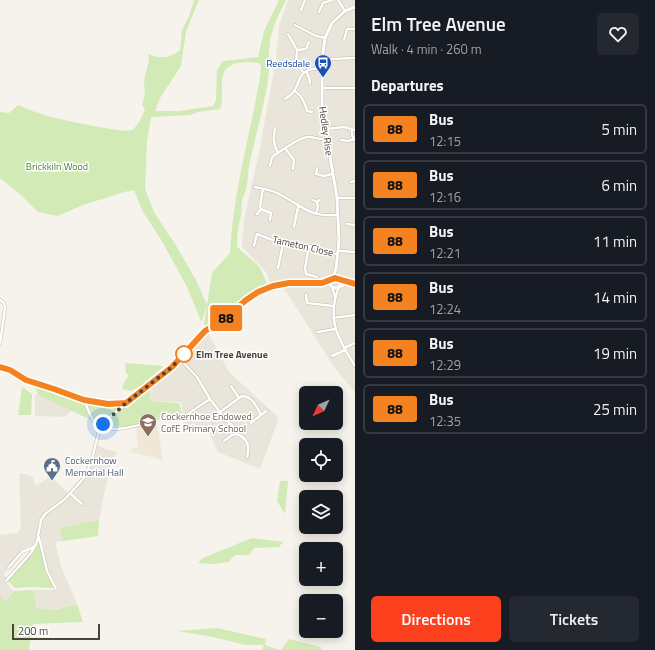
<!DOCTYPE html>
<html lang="en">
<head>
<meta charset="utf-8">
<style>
	body { margin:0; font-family:"Titillium Web",sans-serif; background:#242831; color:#f1f3f6; height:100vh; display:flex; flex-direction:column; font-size:15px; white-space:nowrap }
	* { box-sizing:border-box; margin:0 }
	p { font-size:13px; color:#9ea1a6 }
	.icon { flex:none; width:22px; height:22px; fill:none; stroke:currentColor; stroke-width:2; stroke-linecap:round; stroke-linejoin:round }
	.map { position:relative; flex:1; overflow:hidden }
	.sheet { display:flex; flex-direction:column; background:#171b24; width:300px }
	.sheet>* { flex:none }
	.badge { padding:0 8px; border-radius:3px; font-size:14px; line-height:26px }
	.needle { width:26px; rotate:226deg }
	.fabs { position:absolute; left:299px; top:386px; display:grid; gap:8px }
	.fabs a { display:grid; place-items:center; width:44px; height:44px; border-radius:6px; background:#171b24; box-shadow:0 2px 10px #0003; font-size:20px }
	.scale { position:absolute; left:12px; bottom:10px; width:88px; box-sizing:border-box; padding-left:4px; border:2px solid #4b4439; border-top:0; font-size:11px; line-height:14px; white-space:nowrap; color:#4b4439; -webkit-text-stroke:3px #fff; paint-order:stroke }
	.you { position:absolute; width:20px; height:20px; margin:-10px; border:3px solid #fff; border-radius:50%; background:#1a73e8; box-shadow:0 0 0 6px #1a73e833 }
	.map>.badge { position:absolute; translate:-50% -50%; box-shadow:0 0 0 2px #fff }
	h2 { padding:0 16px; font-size:15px; line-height:36px }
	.round { display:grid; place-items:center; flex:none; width:42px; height:42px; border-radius:6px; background:#242831 }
	.head { display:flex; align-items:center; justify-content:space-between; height:68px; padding:0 16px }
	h1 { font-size:19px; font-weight:600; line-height:30px }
	.primary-button { display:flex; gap:8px; margin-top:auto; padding:8px 16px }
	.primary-button a { flex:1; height:46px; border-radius:6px; background:#fc3f1d; color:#fff; font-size:16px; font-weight:600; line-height:46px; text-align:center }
	.primary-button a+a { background:#242831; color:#f1f3f6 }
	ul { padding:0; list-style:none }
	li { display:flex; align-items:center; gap:12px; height:50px; margin:0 8px 6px; padding:0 8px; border:2px solid #363941; border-radius:6px }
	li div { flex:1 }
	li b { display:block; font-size:15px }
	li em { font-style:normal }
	li .badge { min-width:44px; font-weight:700; text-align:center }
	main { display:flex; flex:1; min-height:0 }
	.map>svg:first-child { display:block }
</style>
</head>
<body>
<main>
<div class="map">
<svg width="355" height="650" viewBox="0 0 355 650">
	<rect width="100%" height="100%" fill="#f6f3ec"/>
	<path fill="#eae5da" d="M 288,0 L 355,0 L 355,393 L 332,364 L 282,285 L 278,282 L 272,284 L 270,283 L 266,272 L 242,247 L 244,219 L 259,153 L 276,59 L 279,26 Z
		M 207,331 L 229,372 L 279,418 L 260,469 L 218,452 L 208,430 L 184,424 L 181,402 L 151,401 L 150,387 L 181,362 Z
		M 35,394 L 38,395 L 72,410 L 65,417 L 35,416 Z
		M 98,445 L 105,449 L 117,452 L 110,466 L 99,520 L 61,528 L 63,541 L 55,542 L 61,566 L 77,604 L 38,613 L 33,590 L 59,590 L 48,569 L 42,538 L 37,536 L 33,546 L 28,547 L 22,550 L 6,570 L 4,575 L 6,578 L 4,581 L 14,591 L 4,601 L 0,596 L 0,535 L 18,533 L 21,526 L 19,475 L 21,473 L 32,476 L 36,486 L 51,476 L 71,497 L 85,477 L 92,464 Z"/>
	<path fill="#efe8d6" d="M 157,424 L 163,460 L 131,452 L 132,448 L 138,447 L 136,426 Z"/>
	<path fill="#d2eab5" d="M 194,0 L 199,0 L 186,32 L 181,66 L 160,98 L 155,111 L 179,111 L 213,106 L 216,100 L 217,70 L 223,61 L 258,57 L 264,31 L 279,0 L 286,0 L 275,23 L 270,39 L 268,65 C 273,75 253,146 250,161 C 248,169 248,177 247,185 C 246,190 244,195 242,200 C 241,205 242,211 241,216 C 238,226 237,235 237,246 C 243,254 253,259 259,267 C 263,272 264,279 268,284 L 254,292 L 232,311 L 206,328 L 204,324 L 212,273 L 230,253 C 233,193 250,136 260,77 L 261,67 L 259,63 C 252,62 244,62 237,63 C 217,69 223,85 222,100 C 222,103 221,107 220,109 L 198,112 L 190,115 L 151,117 L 147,141 L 145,189 L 154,212 L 175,244 L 196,280 L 207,305 L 202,320 L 201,321 L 187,287 L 163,243 L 142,210 L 134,190 L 124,192 L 83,205 L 58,216 L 38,212 L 21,195 L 0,178 L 0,112 L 9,113 L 18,105 C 28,109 37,113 47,116 C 59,119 125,134 132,130 C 138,126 143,115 145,109 L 142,105 L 145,95 L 144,81 L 149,60 L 148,54 C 161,59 169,59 180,50 L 182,30 L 189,16 Z
		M 125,363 L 164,366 L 139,387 L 131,391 L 122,389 L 126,379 L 129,376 L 126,373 Z
		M 35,385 L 79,400 L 110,405 L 119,405 L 130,402 L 149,387 L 151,401 L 179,403 L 183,417 L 147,421 L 126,427 L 104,426 L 38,395 Z
		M 22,387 L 32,394 L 31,415 L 18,415 Z
		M 280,481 L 288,481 L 285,514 L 277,501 Z
		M 99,520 L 98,536 L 63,541 L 60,528 Z
		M 252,538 L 283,542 L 279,547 L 254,548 L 249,555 L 235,555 L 228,562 L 215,564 L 198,563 L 203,558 Z
		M 39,543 L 46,571 L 54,588 L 29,587 L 15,588 L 7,580 L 30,556 Z
		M 33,590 L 37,609 L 53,610 L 77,604 L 83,622 L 33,624 L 29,650 L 0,650 L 0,596 L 5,601 L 14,591 Z
		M 217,628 L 266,639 L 265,645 L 280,650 L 262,650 L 264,645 L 246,645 L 213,637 L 177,631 Z
		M 289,639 L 321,647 L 321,650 L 281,650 Z"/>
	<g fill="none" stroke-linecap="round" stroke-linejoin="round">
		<g stroke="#c2bbae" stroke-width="3.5">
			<path id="minor" d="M 338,0 L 345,11
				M 301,10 L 305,0
				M 319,12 L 323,3 L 332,0
				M 295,25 L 316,36 L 325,38
				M 288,34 L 297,50 L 296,63 L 303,72
				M 344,40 L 347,29 L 355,29
				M 297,50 L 306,49 L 309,42
				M 331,59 L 355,58
				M 280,67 L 291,63 L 296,63
				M 306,71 L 309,77 L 310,83
				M 322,88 L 355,88
				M 295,91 C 302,96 305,102 307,111 L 312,112
				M 285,99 C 306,87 290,69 322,68
				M 275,128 C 273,138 273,144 278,153
				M 325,129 L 344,127 L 355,130
				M 352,129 L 352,135 L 355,140
				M 341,140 L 348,141 L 354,139
				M 285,148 L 294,160 L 293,169
				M 270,166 L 272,157 C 280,152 299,137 308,137 C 315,137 320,140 327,139
				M 317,168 L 316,174 L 324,176 L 332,174
				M 351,182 L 355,181
				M 255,187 C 263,189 274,190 281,195 C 305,208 309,217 338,215
				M 263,189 L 260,206 L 261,209 L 271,213 L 270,220
				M 337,198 L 355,198
				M 313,200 L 317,202
				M 257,214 L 261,209
				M 316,214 L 318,207 L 317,202 L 320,200
				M 347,224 L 355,225
				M 294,227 L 298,207
				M 254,246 L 257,234 L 283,244 L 309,246 L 329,253 L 338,254
				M 309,246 L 305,268 L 306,274 L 317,277
				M 339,251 L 355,252
				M 278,268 L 283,244
				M 332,287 L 335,297
				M 339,287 C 326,319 338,339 355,366
				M 306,295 L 307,303 L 333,306
				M 0,300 L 4,303 L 5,308 L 0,344
				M 333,318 L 355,315
				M 318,332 L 335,329
				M 344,348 L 355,343
				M 332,356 L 345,350
				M 180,359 L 197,377 L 210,399 L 220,412 L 222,417 L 233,426 L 237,434
				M 0,367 L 10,371 L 26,380 L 54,389 L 84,400 L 108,404 L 125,403
				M 231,386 L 239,398
				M 84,401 C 87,406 91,419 95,423 C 107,435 134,426 147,423
				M 220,412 L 242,396 C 252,396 257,407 261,415
				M 183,417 L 210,399
				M 251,423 L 266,411
				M 224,441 L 232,435 L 237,434 C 248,439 250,446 247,457
				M 71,494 L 82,504
				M 39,537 L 47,571 L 56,589
				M 8,568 L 22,552 L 34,547
				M 6,581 L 31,553 L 37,542 L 41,520 L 45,514 L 65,499 L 83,479 L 91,463 L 99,431 L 103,423 L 126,403 L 172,367 L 205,331 L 232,314 L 252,296 L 270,287"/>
		</g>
		<g stroke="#c2bbae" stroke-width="4">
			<path id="tertiary" d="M 332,280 L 335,278 L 339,280 L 340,283 L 340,286
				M 340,280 L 355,284
				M 349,283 L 336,288 L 332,287 L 330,284 L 336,269 L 339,240 L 337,198 L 322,109 L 322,61 L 325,38 L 332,23 L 345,11 L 355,7
				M 270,287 C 291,280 311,286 331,281"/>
		</g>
		<use href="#minor" stroke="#fff" stroke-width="2.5"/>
		<use href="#tertiary" stroke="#fff" stroke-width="3"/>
	</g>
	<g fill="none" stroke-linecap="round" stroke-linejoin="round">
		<g stroke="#fff" stroke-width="9">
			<path id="line" d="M 0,367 L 10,370 L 26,380 L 54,389 L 84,400 L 108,404 L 126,403 L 172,367 L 205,331 L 226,318 L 246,300 L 258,292 L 273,286 L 289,283 L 322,283 L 335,278 L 355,284"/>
		</g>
		<use href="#line" stroke="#f58220" stroke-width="6"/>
		<path stroke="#4b4439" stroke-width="4" stroke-dasharray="0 7.2" d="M 103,424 L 126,403 L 172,367 L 186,352 L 184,354"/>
	</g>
	<defs>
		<g id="bus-pin" transform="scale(0.9)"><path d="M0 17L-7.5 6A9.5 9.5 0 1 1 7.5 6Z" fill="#1a4fb4" stroke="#fff"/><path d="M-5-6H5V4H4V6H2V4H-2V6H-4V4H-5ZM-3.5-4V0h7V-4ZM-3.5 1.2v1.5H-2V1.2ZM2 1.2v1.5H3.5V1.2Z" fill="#fff"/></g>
		<g id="school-pin" transform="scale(0.9)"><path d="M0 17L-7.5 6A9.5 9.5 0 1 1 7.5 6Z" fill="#8d6e63" stroke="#fff"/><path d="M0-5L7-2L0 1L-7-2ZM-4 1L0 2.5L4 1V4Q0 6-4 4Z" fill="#fff"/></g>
		<g id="civic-pin" transform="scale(0.9)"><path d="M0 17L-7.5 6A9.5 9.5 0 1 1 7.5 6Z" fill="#5c6f8a" stroke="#fff"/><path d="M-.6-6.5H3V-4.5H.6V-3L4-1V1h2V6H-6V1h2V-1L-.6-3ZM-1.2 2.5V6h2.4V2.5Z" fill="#fff"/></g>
	</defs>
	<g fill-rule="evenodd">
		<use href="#bus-pin" x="323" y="63"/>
		<use href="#school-pin" x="148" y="422"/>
		<use href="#civic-pin" x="52" y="466"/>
	</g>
	<circle fill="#fff" stroke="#f58220" stroke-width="2" cx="184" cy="354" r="8"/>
	<g text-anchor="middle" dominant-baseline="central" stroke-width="3" stroke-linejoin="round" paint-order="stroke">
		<g font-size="10" fill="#164399" stroke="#fff" text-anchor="end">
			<text x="310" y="63">Reedsdale</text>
		</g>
		<g font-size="10" fill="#4b4439" stroke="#fff">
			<text transform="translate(326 131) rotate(82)">Hedley Rise</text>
			<text transform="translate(303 246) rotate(13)">Tameton Close</text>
		</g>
		<g font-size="10" fill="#4a7f2a" stroke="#fff">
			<text x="57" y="166">Brickkiln Wood</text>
		</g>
		<g font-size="10" font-weight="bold" fill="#4b4439" stroke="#fff" text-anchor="start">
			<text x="196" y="354">Elm Tree Avenue</text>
		</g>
		<g font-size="10" fill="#785e54" stroke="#fff" text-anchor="start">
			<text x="161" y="416">Cockernhoe Endowed<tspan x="161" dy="12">CofE Primary School</tspan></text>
		</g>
		<g font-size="10" fill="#4e5e75" stroke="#fff" text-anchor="start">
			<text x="65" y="460">Cockernhow<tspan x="65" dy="12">Memorial Hall</tspan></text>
		</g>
	</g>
</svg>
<div class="fabs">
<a><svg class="needle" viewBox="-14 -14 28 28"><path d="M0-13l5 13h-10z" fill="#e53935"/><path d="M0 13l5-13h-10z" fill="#9ea1a6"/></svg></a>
<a><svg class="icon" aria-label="locate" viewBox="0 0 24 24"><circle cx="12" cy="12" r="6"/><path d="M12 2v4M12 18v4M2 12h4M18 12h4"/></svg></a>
<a><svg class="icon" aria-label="layers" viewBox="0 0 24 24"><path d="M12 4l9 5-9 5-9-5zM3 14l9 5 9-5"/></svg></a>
<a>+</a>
<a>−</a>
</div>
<div class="scale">200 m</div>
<div class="you" style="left:103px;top:424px"></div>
<b class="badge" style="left:226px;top:318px;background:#f58220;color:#111">88</b>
</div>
<section class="sheet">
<div class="head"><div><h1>Elm Tree Avenue</h1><p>Walk · 4 min · 260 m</p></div><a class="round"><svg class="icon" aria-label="heart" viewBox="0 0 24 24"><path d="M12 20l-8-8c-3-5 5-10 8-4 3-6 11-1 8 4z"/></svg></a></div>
<h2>Departures</h2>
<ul>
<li><span class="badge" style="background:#f58220;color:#111">88</span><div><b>Bus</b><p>12:15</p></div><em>5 min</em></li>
<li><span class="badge" style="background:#f58220;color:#111">88</span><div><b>Bus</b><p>12:16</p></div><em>6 min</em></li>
<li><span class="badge" style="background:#f58220;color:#111">88</span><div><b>Bus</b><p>12:21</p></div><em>11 min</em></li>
<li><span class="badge" style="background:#f58220;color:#111">88</span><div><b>Bus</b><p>12:24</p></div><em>14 min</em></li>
<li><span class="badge" style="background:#f58220;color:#111">88</span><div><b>Bus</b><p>12:29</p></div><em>19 min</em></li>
<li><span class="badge" style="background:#f58220;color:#111">88</span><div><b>Bus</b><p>12:35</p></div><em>25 min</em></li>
</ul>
<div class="primary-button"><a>Directions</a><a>Tickets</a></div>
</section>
</main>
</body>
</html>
